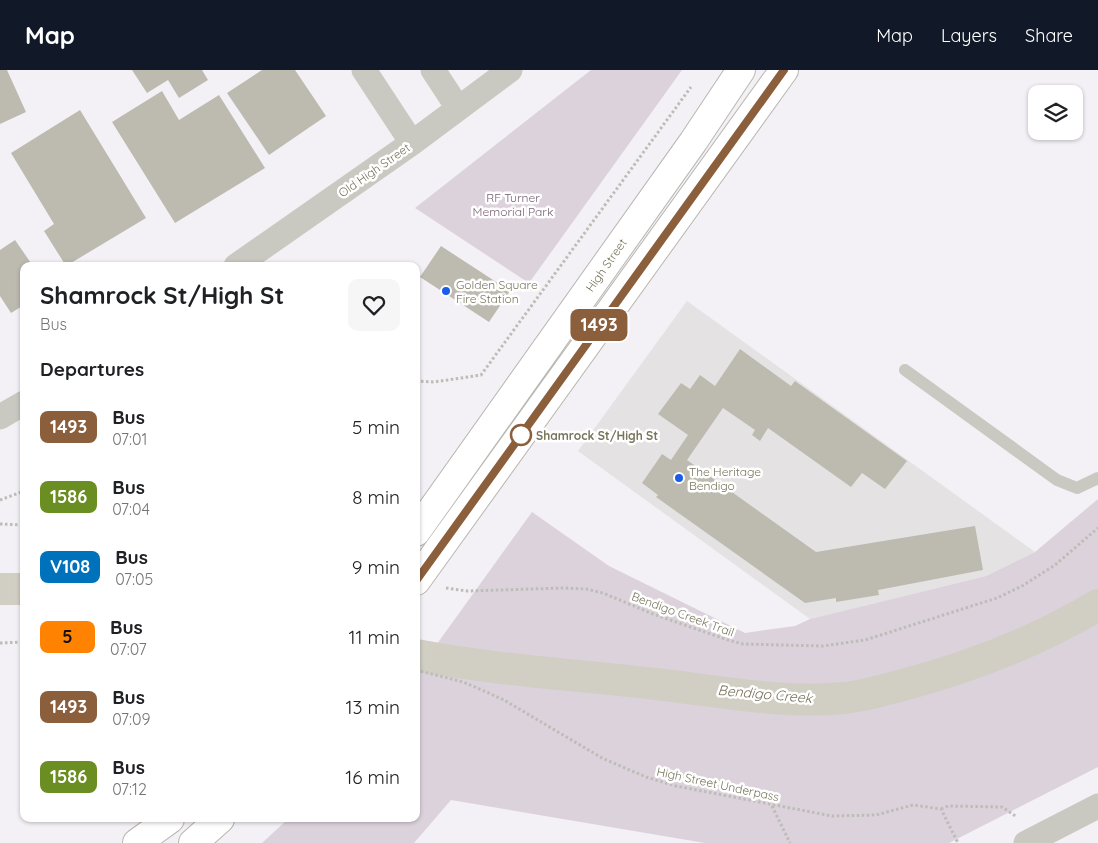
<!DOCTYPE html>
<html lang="en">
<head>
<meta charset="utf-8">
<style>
	body { margin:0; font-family:Quicksand,sans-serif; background:#f6f6f6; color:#202124; height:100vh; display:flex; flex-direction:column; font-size:19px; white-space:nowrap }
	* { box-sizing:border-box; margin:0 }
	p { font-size:16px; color:#757577 }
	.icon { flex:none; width:28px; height:28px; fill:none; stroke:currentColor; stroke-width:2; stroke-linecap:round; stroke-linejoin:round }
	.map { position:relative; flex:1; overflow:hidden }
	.details { position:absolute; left:20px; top:192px; width:400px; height:560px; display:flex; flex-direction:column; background:#fff; border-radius:10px; box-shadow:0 1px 4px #0004 }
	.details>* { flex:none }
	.badge { padding:0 10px; border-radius:8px; font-size:18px; line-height:32px }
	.fabs { position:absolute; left:1028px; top:15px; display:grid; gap:10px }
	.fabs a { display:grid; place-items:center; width:55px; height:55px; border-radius:10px; background:#fff; box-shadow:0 1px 4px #0004; font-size:25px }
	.map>.badge { position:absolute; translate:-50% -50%; box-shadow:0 0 0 2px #fff }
	h2 { padding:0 20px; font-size:19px; line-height:45px }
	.round { display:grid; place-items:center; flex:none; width:52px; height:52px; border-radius:10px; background:#f6f6f6 }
	.headline { display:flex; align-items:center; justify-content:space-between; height:85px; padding:0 20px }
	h1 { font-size:24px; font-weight:700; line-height:38px }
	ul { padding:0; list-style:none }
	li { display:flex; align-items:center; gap:15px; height:70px; padding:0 20px }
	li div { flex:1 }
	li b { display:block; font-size:19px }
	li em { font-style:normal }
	li .badge { min-width:55px; font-weight:700; text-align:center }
	header { display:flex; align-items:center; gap:30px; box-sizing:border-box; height:70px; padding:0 25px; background:#111827; color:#fff }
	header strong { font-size:24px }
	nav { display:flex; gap:28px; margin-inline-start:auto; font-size:18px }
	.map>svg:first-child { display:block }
</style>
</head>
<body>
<header>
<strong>Map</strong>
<nav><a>Map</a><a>Layers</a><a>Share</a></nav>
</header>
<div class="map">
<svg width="1098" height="773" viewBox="0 0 1098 773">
	<rect width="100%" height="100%" fill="#f3f1f5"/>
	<path fill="#e4e2e3" d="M 687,231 L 1035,482 L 986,506 L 810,549 L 578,381 Z"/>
	<path fill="#dcd2dc" d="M 591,0 L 682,0 L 529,213 L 415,138 Z
		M 1098,429 L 1098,697 L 949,773 L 705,773 L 451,730 L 414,773 L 262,773 L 288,749 L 416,749 L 416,603 L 532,442 L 609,496 L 745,563 L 795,556 L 810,549 L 986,506 L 1035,482 Z"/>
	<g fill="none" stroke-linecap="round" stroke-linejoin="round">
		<path stroke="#d1cec4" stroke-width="32" d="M 0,519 L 24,519
			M 416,585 C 495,600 576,605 656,614 C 718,621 782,634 844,628 C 864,626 884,620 903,615 C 971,597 1038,571 1098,535"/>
	</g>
	<path fill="#bdbbb0" d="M 0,0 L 7,0 L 26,42 L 0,54 Z
		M 132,0 L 202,0 L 208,10 L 179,28 L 168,10 L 147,23 Z
		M 262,0 L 295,0 L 326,46 L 269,85 L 227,23 Z
		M 162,21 L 179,50 L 219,25 L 265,98 L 175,153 L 112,52 Z
		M 80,40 L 146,148 L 66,196 L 44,161 L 54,154 L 11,83 Z
		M 15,170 L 33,196 L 24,196 L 24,235 L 11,243 L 0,226 L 0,180 Z
		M 441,176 L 510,221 L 489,252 L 420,207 Z
		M 740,279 L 791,316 L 795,311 L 907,391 L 885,419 L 862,403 L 851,417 L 768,358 L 760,371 L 752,365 L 755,360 L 723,338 L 687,390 L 816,482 L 975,456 L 983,500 L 878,520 L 879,525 L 836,532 L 836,528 L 805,533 L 656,427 L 658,425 L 642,413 L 662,384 L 671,390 L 688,365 L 658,344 L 681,313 L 690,319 L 700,305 L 715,316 Z"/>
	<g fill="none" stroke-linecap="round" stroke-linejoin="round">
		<g stroke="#b8b7b1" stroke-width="30">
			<path id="trunk" d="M 416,462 L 693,72 L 741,0
				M 416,511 L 784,0
				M 137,773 L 170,749
				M 193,773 L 220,749"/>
		</g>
		<path stroke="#bdbdb7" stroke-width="3" stroke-dasharray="2.5 2.5" stroke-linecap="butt" d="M 416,311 L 434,312 L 481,305 L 691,17
			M 0,430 L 24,421
			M 0,454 L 24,455
			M 446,518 L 467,521 L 564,518 L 586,519 L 603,523 L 653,544 L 728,570 L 743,574 L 823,576 L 865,570 L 997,528 L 1022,516 L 1055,495 L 1098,458
			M 0,573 L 24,572
			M 416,600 L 463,612 L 482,620 L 504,630 L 602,688 L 646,707 L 676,716 L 832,746 L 876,745 L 913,735 L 941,739 L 958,773
			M 772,736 L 790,773
			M 941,739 L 948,736 L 1002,737 L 1017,747"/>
		<path stroke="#c9c9c2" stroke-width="12" d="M 905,300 L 1057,410 L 1077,418 L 1098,408"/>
		<path stroke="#c9c9c2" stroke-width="25" d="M 364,0 L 412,73
			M 433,0 L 458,38
			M 236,196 L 412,73 L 510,0
			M 0,347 L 24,333
			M 1026,773 L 1098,736"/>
		<use href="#trunk" stroke="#fff" stroke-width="28"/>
	</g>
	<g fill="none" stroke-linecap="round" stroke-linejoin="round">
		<g stroke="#fff" stroke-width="11">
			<path id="line" d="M 416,511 L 784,0"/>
		</g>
		<use href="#line" stroke="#8b5e3c" stroke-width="8"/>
	</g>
	<g fill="#1c5cea" stroke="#fff" stroke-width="2">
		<circle cx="446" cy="221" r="5"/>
		<circle cx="679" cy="408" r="5"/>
	</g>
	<circle fill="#fff" stroke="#8b5e3c" stroke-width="2.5" cx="521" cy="365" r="10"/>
	<g text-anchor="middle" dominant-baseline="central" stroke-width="5" stroke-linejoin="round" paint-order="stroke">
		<g font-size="12" fill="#78755b" stroke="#fff">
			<text transform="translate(374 100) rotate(-35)">Old High Street</text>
			<text transform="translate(606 195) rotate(-55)">High Street</text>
			<text transform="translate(683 544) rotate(20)">Bendigo Creek Trail</text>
			<text transform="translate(718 714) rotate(12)">High Street Underpass</text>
		</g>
		<g font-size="12" fill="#7a6274" stroke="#fff">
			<text x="513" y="127">RF Turner<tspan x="513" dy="14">Memorial Park</tspan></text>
		</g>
		<g font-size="12" fill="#78755b" stroke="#fff" text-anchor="start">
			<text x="456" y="214">Golden Square<tspan x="456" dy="14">Fire Station</tspan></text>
			<text x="689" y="401">The Heritage<tspan x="689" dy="14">Bendigo</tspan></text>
		</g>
		<g font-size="12" font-weight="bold" fill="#78755b" stroke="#fff" text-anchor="start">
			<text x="536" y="365">Shamrock St/High St</text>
		</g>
		<g font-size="14" font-style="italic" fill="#7a715a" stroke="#fff">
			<text transform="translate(765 624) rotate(5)">Bendigo Creek</text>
		</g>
	</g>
</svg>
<div class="fabs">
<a><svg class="icon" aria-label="layers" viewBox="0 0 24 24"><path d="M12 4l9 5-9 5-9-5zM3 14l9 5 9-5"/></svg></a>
</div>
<b class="badge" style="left:599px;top:255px;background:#8b5e3c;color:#fff">1493</b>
<section class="details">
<div class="headline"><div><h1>Shamrock St/High St</h1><p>Bus</p></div><a class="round"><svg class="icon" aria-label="heart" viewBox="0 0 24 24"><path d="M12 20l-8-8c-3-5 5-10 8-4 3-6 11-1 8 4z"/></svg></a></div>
<h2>Departures</h2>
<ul>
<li><span class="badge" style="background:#8b5e3c;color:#fff">1493</span><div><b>Bus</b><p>07:01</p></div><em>5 min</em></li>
<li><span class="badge" style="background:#6b8e23;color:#fff">1586</span><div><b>Bus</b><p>07:04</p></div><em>8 min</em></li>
<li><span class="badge" style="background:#0072bc;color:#fff">V108</span><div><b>Bus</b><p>07:05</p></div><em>9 min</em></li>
<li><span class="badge" style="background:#ff8200;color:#111">5</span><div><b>Bus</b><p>07:07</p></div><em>11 min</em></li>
<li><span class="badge" style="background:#8b5e3c;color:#fff">1493</span><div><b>Bus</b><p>07:09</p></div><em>13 min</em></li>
<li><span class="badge" style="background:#6b8e23;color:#fff">1586</span><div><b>Bus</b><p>07:12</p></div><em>16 min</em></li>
</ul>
</section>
</div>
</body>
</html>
